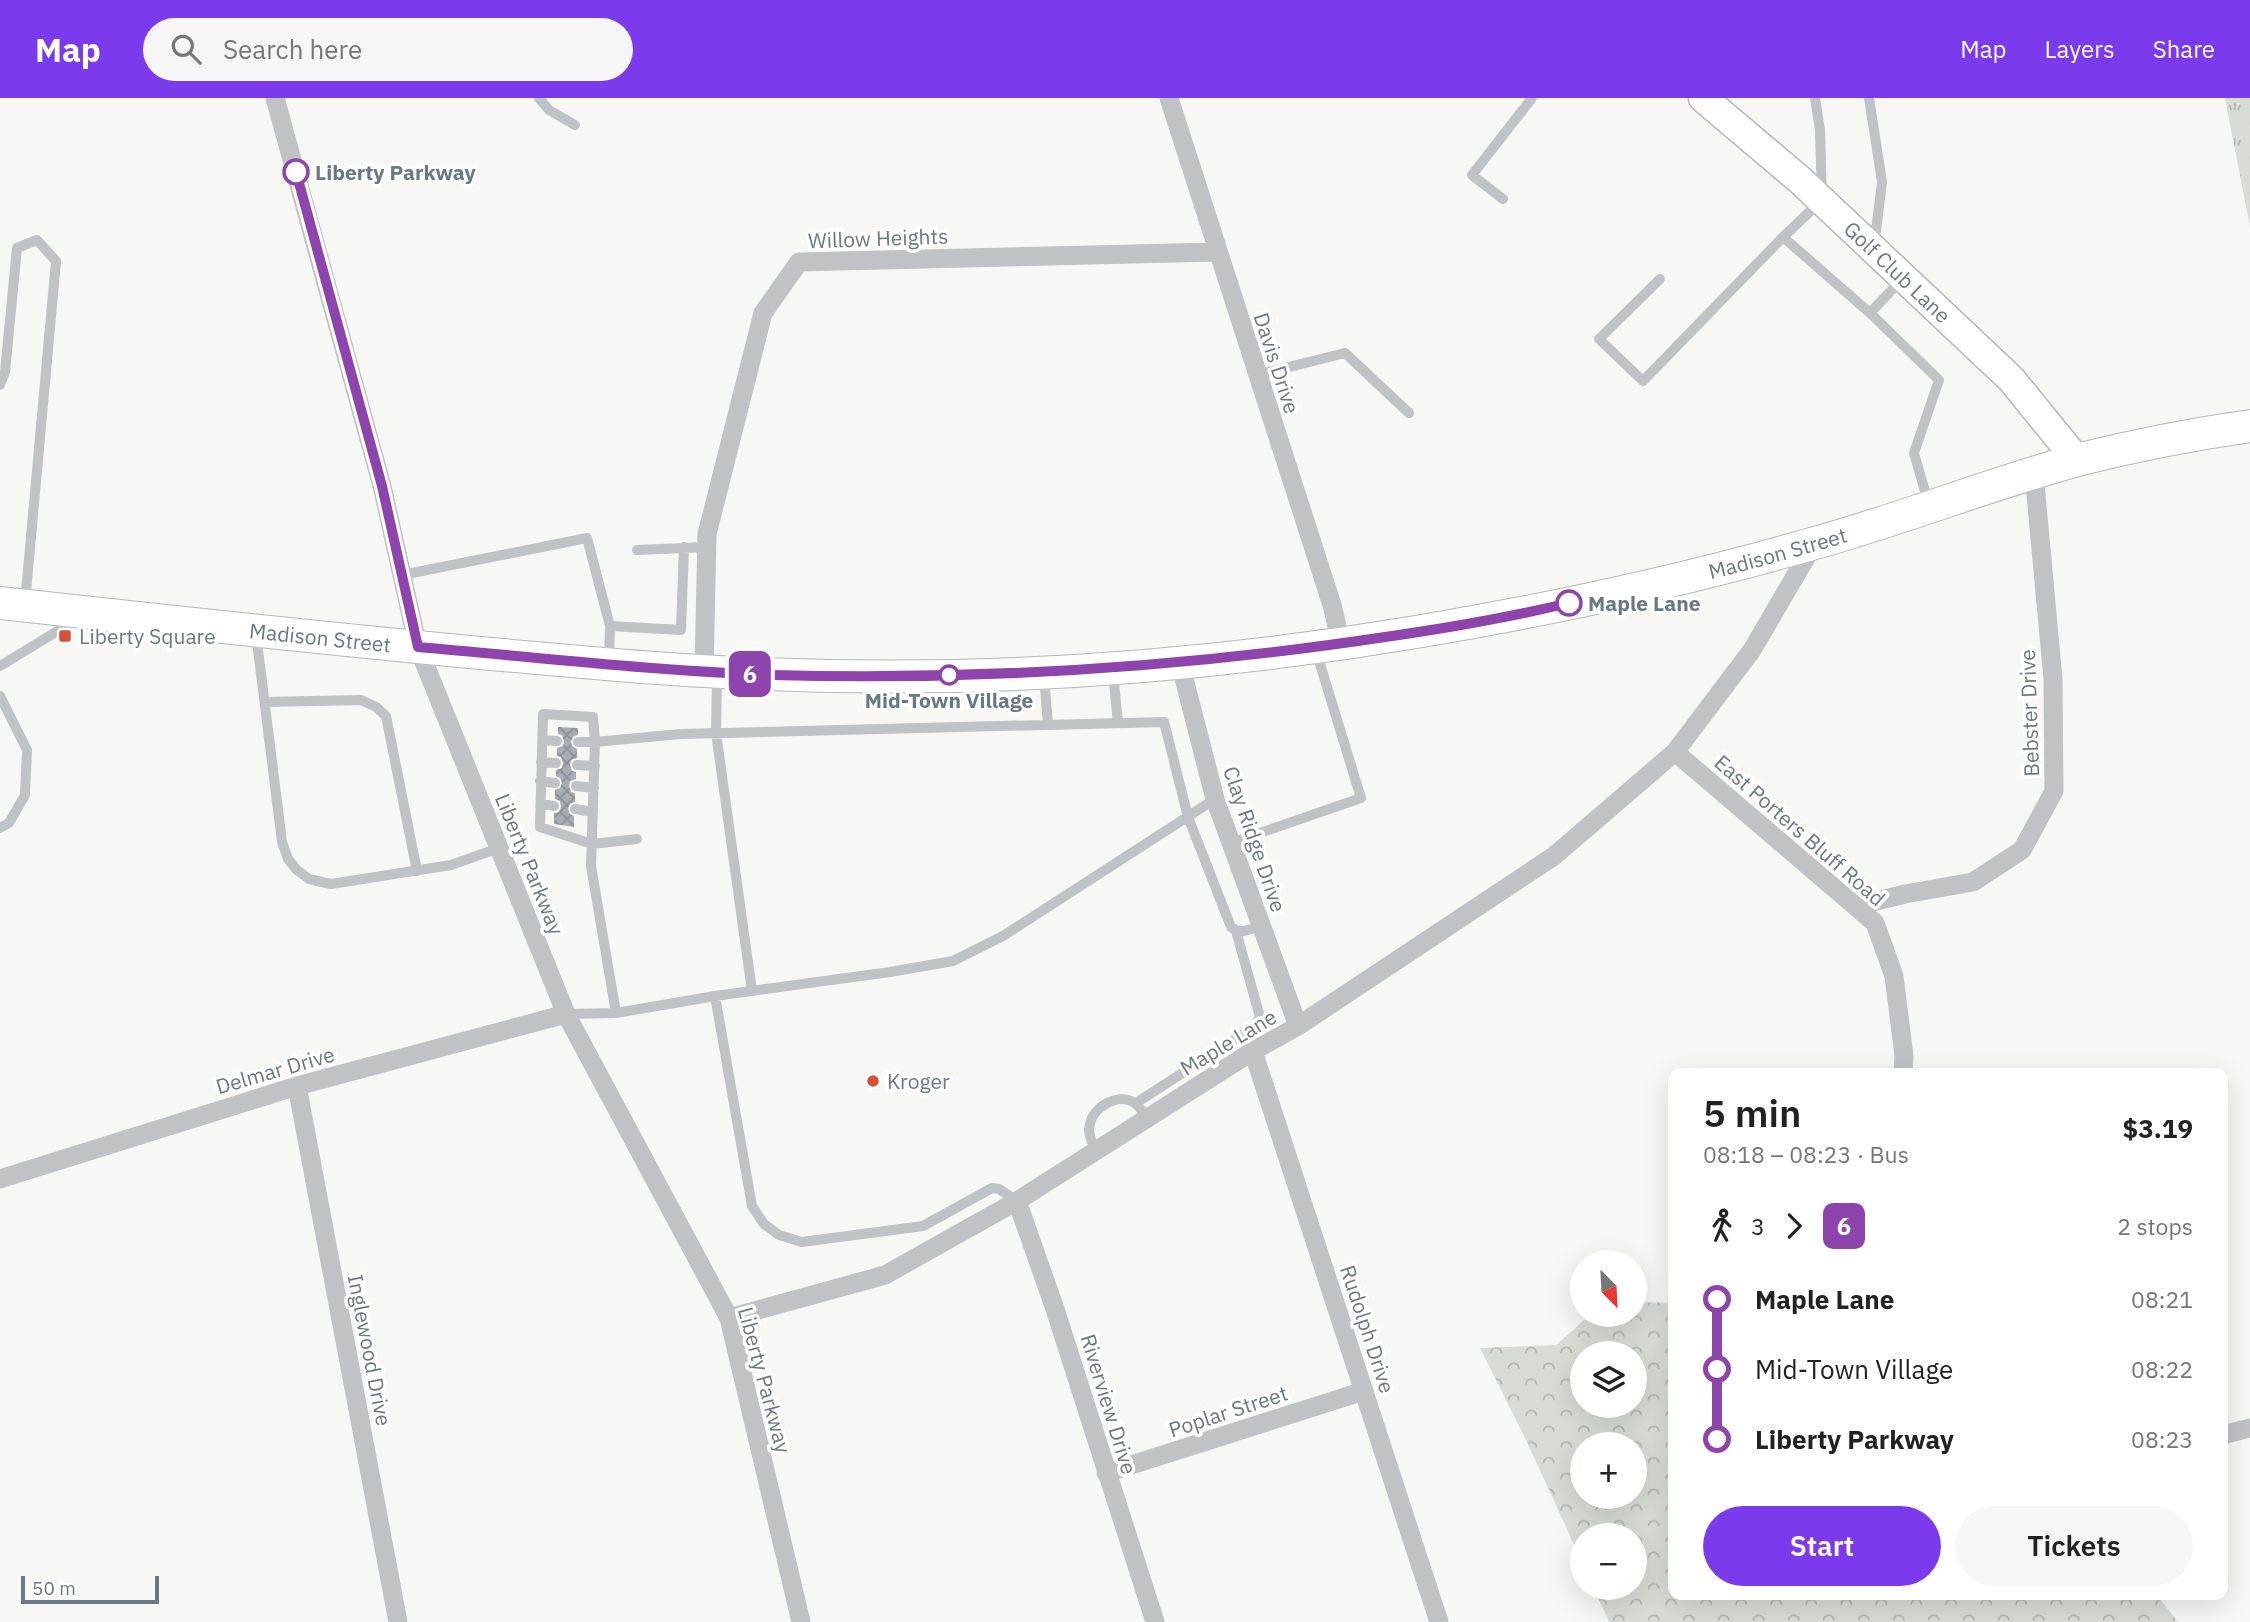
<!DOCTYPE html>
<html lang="en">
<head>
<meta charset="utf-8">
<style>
	body { margin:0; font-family:"IBM Plex Sans",sans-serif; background:#f6f6f6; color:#222; height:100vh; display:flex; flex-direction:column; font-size:26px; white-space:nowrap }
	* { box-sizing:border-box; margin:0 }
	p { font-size:23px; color:#767676 }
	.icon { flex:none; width:38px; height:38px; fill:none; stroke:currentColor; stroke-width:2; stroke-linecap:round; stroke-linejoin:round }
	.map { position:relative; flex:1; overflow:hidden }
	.sheet { position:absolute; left:1668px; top:970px; width:560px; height:532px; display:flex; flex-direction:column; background:#fff; border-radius:14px; box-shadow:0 7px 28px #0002 }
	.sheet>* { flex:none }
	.badge { padding:0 14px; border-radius:10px; font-size:24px; line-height:46px }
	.needle { width:46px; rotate:156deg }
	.tools { position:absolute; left:1570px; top:1152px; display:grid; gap:14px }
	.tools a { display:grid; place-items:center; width:77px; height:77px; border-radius:50%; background:#fff; box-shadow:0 7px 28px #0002; font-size:35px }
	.scale { position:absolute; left:21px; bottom:18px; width:138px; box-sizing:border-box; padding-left:7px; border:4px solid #697983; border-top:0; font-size:19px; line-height:24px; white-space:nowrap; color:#697983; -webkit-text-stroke:5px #fff; paint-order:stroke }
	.map>.badge { position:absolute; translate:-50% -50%; box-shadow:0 0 0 4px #fff }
	.legs { display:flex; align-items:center; gap:10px; height:77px; padding:0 35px; font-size:23px }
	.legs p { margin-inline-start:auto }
	.summary { display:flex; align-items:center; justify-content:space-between; height:119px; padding:0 35px }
	h1 { font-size:38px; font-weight:600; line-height:52px }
	.cta { display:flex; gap:14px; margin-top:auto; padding:14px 35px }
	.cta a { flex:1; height:80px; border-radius:42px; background:#7c3aed; color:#fff; font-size:28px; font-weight:600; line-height:80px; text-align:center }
	.cta a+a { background:#f6f6f6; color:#222 }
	ul { padding:0 35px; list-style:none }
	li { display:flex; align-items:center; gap:24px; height:70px; font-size:26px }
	li i { display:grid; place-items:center; width:10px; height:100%; margin:0 9px; background:currentColor }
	li i::after { content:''; width:18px; height:18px; margin:-9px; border:5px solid; border-radius:50%; background:#fff }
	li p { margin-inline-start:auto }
	li:first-child i { background:linear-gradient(#0000 50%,currentColor 0) }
	li:last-child i { background:linear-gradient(currentColor 50%,#0000 0) }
	header { display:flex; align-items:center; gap:42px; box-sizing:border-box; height:98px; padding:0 35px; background:#7c3aed; color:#fff }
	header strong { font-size:33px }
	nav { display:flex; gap:38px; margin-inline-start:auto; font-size:24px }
	.search { width:490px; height:63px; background:#f6f6f6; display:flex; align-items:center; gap:18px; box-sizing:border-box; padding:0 24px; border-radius:38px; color:#767676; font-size:26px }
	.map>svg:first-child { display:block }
</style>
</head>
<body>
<header>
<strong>Map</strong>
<div class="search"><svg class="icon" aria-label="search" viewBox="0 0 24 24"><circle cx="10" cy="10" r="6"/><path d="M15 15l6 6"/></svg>Search here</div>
<nav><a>Map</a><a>Layers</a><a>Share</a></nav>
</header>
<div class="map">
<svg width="2250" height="1524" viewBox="0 0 2250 1524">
	<defs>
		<pattern id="grass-tufts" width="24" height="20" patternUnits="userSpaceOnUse" patternTransform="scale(1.75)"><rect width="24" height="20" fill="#d7dcd4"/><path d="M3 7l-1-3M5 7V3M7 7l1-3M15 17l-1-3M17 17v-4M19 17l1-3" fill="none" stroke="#b2b7b1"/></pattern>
		<pattern id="forest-crowns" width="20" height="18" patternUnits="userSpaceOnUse" patternTransform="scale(1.75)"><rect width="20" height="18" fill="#d7dcd4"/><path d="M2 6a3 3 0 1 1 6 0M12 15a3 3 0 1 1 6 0" fill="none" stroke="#b2b7b1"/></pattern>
		<pattern id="building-cross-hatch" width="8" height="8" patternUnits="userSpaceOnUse" patternTransform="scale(1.75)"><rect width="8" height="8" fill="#a7aeb3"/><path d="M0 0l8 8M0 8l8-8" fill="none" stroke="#8c9297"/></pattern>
	</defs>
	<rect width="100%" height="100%" fill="#f7f7f4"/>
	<path fill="url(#grass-tufts)" d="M 2225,0 L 2250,0 L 2250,129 Z"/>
	<path fill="url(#forest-crowns)" fill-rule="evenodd" d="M 1635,1204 L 1673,1205 L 1673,1496 L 2156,1496 L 2178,1524 L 1609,1524 L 1593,1489 L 1634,1489 L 1634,1437 L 1582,1437 L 1582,1464 L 1527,1344 L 1480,1250 L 1556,1247 L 1591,1216 L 1634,1216 ZM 1582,1255 L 1634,1255 L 1634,1307 L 1582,1307 ZM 1582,1346 L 1634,1346 L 1634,1398 L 1582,1398 Z"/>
	<path fill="url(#building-cross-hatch)" d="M 558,629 L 578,630 L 578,637 L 574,638 L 571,643 L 572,648 L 577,651 L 577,660 L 571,662 L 570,667 L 572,673 L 576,674 L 576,681 L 570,683 L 569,688 L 571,694 L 575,695 L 575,704 L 570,706 L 568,710 L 570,716 L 574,718 L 574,729 L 554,726 L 554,715 L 559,714 L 561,709 L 560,703 L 555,701 L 555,692 L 560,690 L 562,685 L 560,680 L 556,678 L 556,672 L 562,670 L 563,665 L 561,659 L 557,658 L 557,650 L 563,648 L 564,643 L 562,637 L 558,636 Z"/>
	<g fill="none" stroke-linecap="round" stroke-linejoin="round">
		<g stroke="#b1b7bb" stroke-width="31">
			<g id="secondary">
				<path id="s1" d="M 1703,0 L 1800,82 L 2011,281 L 2077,362"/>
			</g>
		</g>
		<g stroke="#b2b7ba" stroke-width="34">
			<g id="primary">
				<path id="s2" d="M 0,505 C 163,523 327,541 491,556 C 582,564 673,573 765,576 C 982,585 1202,570 1416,534 C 1548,512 1679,484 1808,447 C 1900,422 1989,386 2081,361 C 2137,347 2193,336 2250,328"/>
			</g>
		</g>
		<path stroke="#bfc3c6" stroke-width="10" d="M 539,0 L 549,12 L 575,27
			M 1869,0 L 1882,84 L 1874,148
			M 1503,101 L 1472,77 L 1532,0
			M 1783,139 L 1870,215
			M 1660,181 L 1599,241 L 1643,283 L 1783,139 L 1822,102 L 1820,32 L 1815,0
			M 1902,181 L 1870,215 L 1939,282 L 1914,355 L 1928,404
			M 1257,277 L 1345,255 L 1409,315
			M 0,287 L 5,274 L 17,150 L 37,142 L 56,163 L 25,505
			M 637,452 L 707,449
			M 402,477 L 587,440 L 610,528 L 681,532 L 684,449
			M 256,536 L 282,744 L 288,761 L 297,772 L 309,781 L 331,786 L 451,767 L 499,750
			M 609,562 L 610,528
			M 0,568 L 74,523
			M 1113,574 L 1118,625
			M 717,578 L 716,635 L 752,893
			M 1044,578 L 1048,627
			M 0,598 L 27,652 L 25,697 L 9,725 L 0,730
			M 265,604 L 361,602 L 376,609 L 386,618 L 417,773
			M 543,642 L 557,643
			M 578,644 L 595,644 L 593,619 L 543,616 L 540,729 L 592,746 L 637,741
			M 541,664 L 556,665
			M 577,667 L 595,668
			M 540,683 L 555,685
			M 576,688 L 594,690
			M 541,705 L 554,708
			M 575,711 L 593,714
			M 1231,745 L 1361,700 L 1316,553
			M 715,898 L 752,1108 L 764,1126 L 779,1137 L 802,1144 L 923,1128 L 992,1090 L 999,1091 L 1017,1103
			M 616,915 L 591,768 L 595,644 L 680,636 L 1164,624 L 1188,719 L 1231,829 C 1240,837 1250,831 1261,828
			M 566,916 L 616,915 L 715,898 L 890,874 L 953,863 L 1003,838 L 1215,701
			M 1136,1005 L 1254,929 L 1260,919 L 1236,833
			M 1096,1052 C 1092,1044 1087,1035 1090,1026 C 1093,1009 1117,995 1133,1004 C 1139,1007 1143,1014 1147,1020"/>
		<path stroke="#bfc3c6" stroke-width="19" d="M 275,0 L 382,388 L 418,549 L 566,916 L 729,1220 L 801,1524
			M 1169,0 L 1332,507 L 1341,545
			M 1180,565 L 1215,701 L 1298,928
			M 704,574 L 707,436 L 763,215 L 799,164 L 1217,154
			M 1675,654 L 1875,825 L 1894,878 L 1904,958 L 1903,975
			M 1856,808 L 1905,796 L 1973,784 L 2022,752 L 2054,693 L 2053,581 L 2034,375
			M 1253,953 L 1439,1524
			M 297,988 L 398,1524
			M 0,1081 L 297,988 L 566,916
			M 1017,1103 L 1054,1208 L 1155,1524
			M 729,1220 L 885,1177 L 1017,1103 L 1253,953 L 1298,928 L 1554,758 L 1675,654 L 1752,552 L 1814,446
			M 2222,1337 L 2250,1330
			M 1106,1375 L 1364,1293"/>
		<use href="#secondary" stroke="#fff" stroke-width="28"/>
		<use href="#primary" stroke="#fff" stroke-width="32"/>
	</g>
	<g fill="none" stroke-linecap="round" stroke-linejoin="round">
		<g stroke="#fff" stroke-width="16">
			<path id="line-1" d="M 296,74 L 382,388 L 418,549 C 536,559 653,573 772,577 C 958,582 1144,572 1329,547 C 1409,536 1490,524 1569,505"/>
		</g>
		<use href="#line-1" stroke="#8e44ad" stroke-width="10"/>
	</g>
	<g fill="#fff" stroke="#8e44ad" stroke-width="3.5">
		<circle cx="296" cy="74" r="12"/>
		<circle cx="1569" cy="505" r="12"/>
		<circle cx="949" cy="577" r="9"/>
	</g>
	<g fill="#d35238" stroke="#fff" stroke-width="2.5">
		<rect x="58" y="531" width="14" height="14" rx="3.5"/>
		<circle cx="873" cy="983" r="7"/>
	</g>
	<g text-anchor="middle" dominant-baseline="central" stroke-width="7" stroke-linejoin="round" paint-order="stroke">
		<g font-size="21" font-weight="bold" fill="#697983" stroke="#fff" text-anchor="start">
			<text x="315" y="74">Liberty Parkway</text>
			<text x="1588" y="505">Maple Lane</text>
			<text x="949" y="602" text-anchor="middle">Mid-Town Village</text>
		</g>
		<g font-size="21" fill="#697983" stroke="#fff">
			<text transform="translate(878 140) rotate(-2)">Willow Heights</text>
			<text stroke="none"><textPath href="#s1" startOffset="261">Golf Club Lane</textPath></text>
			<text transform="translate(1277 265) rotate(72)">Davis Drive</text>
			<text stroke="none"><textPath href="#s2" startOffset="1792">Madison Street</textPath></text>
			<text stroke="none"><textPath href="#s2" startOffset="322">Madison Street</textPath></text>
			<text transform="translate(2029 615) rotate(-92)">Bebster Drive</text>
			<text transform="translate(1800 732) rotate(41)">East Porters Bluff Road</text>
			<text transform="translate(1255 741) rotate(71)">Clay Ridge Drive</text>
			<text transform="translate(530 766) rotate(68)">Liberty Parkway</text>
			<text transform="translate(1228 944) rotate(-31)">Maple Lane</text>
			<text transform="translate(275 972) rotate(-16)">Delmar Drive</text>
			<text transform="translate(1368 1231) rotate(72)">Rudolph Drive</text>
			<text transform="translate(370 1252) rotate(79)">Inglewood Drive</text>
			<text transform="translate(765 1282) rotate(75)">Liberty Parkway</text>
			<text transform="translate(1109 1306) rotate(73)">Riverview Drive</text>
			<text transform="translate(1228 1313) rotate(-18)">Poplar Street</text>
		</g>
		<g font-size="21" fill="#697983" stroke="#fff" text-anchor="start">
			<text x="79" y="538">Liberty Square</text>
			<text x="887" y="983">Kroger</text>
		</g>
	</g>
</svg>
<div class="tools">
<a><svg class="needle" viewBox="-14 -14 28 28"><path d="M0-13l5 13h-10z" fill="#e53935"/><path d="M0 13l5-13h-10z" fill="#767676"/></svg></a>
<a><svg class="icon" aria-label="layers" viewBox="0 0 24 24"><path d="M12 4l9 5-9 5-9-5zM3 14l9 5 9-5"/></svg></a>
<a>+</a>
<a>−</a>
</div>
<div class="scale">50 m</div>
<b class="badge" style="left:750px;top:576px;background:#8e44ad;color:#fff">6</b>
<section class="sheet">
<div class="summary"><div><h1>5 min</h1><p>08:18 – 08:23 · Bus</p></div><b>$3.19</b></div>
<div class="legs"><svg class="icon" aria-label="walk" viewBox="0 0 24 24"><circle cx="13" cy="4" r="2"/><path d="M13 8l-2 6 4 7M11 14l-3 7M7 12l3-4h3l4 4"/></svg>3<svg class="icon" aria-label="forward" viewBox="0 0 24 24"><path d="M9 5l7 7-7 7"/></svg><b class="badge" style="background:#8e44ad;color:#fff">6</b><p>2 stops</p></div>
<ul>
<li><i style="color:#8e44ad"></i><b>Maple Lane</b><p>08:21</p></li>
<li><i style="color:#8e44ad"></i><span>Mid-Town Village</span><p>08:22</p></li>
<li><i style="color:#8e44ad"></i><b>Liberty Parkway</b><p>08:23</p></li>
</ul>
<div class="cta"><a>Start</a><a>Tickets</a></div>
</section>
</div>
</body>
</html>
